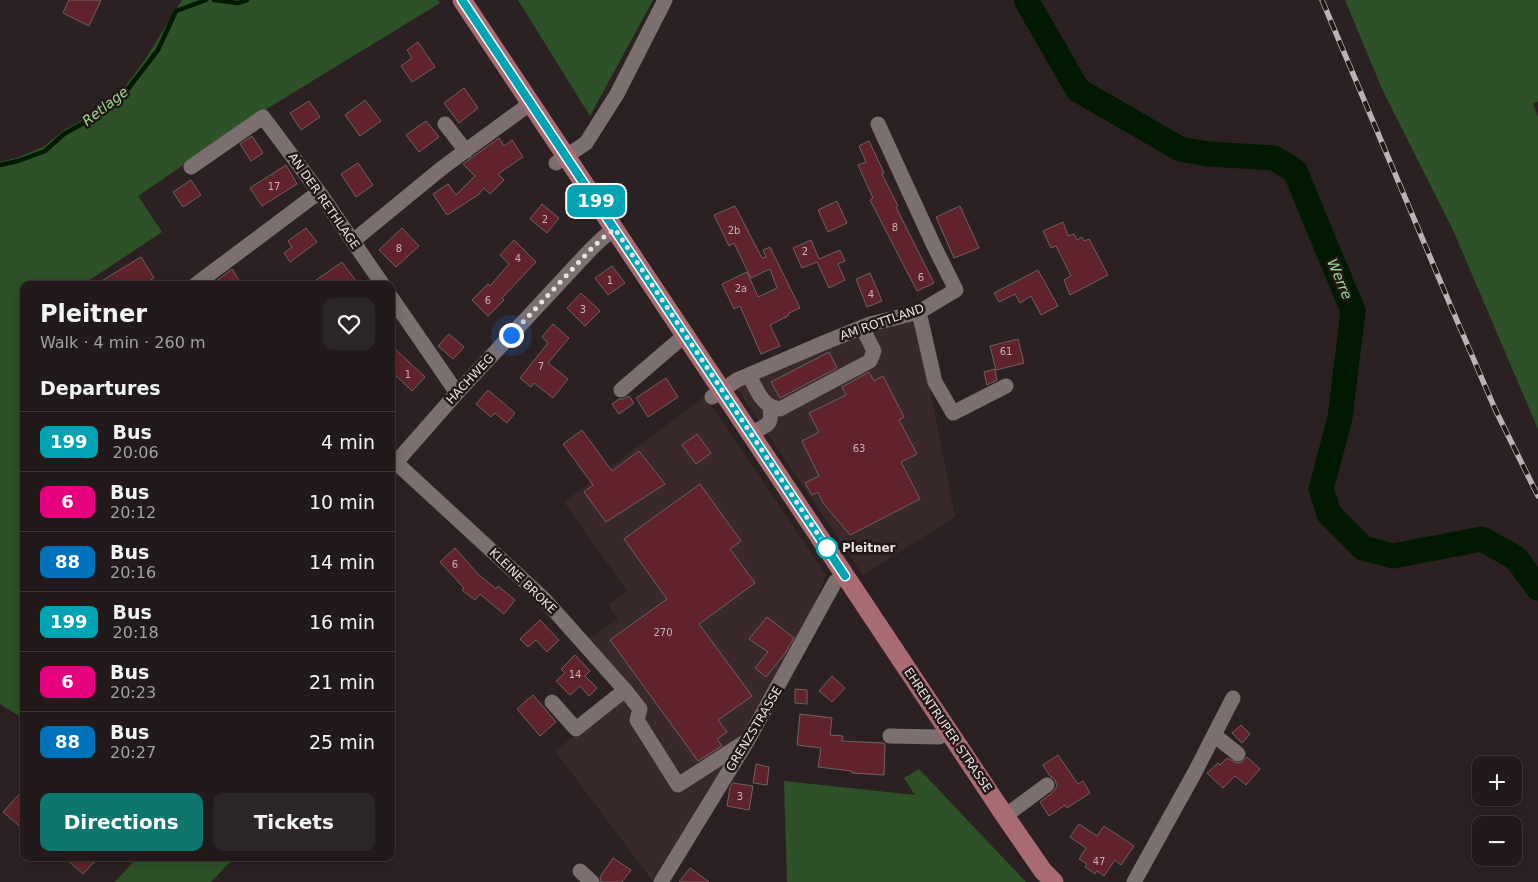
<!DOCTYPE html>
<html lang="en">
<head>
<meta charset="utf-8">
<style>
	body { margin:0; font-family:"DejaVu Sans",sans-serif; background:#2d2627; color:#f1f3f6; height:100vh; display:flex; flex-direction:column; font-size:19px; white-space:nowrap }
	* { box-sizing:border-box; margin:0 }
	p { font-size:16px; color:#a2a0a2 }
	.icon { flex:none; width:28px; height:28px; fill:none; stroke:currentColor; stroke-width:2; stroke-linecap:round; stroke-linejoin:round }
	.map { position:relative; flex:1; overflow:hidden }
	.drawer { position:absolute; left:20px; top:281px; width:375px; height:580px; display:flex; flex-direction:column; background:#21191a; border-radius:10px; box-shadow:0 2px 12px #0003,0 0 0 1px #3e3839 }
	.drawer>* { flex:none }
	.badge { padding:0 10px; border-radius:8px; font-size:18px; line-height:32px }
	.controls { position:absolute; left:1472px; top:756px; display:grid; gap:10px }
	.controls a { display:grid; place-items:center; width:50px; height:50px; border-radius:10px; background:#21191a; box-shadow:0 2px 12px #0003,0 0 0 1px #3e3839; font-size:25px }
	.you { position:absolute; width:25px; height:25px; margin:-12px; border:4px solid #fff; border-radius:50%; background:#1a73e8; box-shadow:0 0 0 8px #1a73e833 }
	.map>.badge { position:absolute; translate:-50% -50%; box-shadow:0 0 0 2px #fff }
	h2 { padding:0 20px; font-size:19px; line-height:45px }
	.round { display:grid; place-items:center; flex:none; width:52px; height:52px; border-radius:10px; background:#2d2627 }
	.summary { display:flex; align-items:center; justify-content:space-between; height:85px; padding:0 20px }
	h1 { font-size:24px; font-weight:600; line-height:38px }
	.button { display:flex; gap:10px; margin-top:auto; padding:10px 20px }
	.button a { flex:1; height:58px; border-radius:10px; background:#0f766e; color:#fff; font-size:20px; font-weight:600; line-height:58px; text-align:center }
	.button a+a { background:#2d2627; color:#f1f3f6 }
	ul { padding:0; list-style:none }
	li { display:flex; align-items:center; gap:15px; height:60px; padding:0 20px; border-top:1px solid #3e3839 }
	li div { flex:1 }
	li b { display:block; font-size:19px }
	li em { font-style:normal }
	li .badge { min-width:55px; font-weight:700; text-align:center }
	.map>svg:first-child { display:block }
</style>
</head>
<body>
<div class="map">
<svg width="1538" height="882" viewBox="0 0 1538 882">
	<rect width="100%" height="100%" fill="#2c2122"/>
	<path fill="#3a292a" d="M 914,307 L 955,517 L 863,575 L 731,380 Z
		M 705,396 L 826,575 L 803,636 L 729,760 L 652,880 L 555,751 L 634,692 L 586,641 L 618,619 L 608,605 L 627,591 L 564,502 Z"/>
	<path fill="#2e5227" d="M 182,0 L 438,0 L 440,3 L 260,113 L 138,196 L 162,232 L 82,285 L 24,285 L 24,719 L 0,704 L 0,162 L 16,158 L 43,147 L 63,131 L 96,112 L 121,92 L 144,61 Z
		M 518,0 L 653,0 L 590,116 Z
		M 1345,0 L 1538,0 L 1538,102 L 1533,103 L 1538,117 L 1538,429 L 1453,230 L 1383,91 Z
		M 919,769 L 1026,882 L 787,882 L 784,781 L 915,795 L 904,778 Z
		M 137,858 L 234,858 L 211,882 L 115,882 Z"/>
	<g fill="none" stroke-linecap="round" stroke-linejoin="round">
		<path stroke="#001900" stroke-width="4.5" d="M 214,0 L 238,3 L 247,0
			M 0,165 L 18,161 L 45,151 L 64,134 L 98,115 L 124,94 L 158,50 L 176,11 L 206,0"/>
		<path stroke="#001900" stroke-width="25" d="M 1026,0 L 1078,90 L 1180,149 L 1209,154 L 1274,158 L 1295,171 L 1353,311 L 1340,418 L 1321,489 L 1329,514 L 1363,548 L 1393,556 L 1482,539 L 1516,558 L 1538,588"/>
	</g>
	<path fill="#60232b" stroke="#6e6262" d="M 69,0 L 101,0 L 89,26 L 63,13 Z
		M 418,42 L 435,67 L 412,82 L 401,66 L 412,58 L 407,50 Z
		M 464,88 L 478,108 L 459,123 L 444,103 Z
		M 365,100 L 381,121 L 360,136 L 345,115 Z
		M 309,101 L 320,117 L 301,130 L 290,113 Z
		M 426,121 L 439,137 L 419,152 L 406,135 Z
		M 252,136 L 263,153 L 251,161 L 240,144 Z
		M 499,138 L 504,146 L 512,140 L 523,157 L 498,174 L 504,180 L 490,194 L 484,188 L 478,195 L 447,215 L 433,194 L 448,184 L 456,195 L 475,176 L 463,164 Z
		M 869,141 L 884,173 L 882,174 L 898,206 L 896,207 L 934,283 L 917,291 L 870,200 L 873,198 L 858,165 L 866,162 L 859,146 Z
		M 358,163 L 373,185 L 356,197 L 341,174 Z
		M 286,165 L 297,184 L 262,206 L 250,188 Z
		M 191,180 L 201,195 L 183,207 L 173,192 Z
		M 837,201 L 847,223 L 828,232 L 818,210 Z
		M 542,204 L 559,218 L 547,233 L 530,219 Z
		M 735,206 L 762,258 L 766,257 L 763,250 L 770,247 L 800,308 L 789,313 L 788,316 L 770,325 L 780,346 L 761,354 L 740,306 L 734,309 L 722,284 L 747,272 L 758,297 L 777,288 L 770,269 L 751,278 L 734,243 L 729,246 L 714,215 Z
		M 960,206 L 979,248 L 954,258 L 936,217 Z
		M 1063,222 L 1068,236 L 1074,234 L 1077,240 L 1082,237 L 1084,241 L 1089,239 L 1108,275 L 1070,295 L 1064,280 L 1071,276 L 1056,246 L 1051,248 L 1043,231 Z
		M 306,228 L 317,242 L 290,262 L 284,253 L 292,247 L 288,241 Z
		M 402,228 L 419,246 L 396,267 L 379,250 Z
		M 514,240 L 536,262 L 502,298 L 504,300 L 488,316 L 472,300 L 488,284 L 490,286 L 509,264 L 500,255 Z
		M 811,240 L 819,259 L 840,250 L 845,261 L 838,264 L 845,280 L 829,288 L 817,262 L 802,268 L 793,248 Z
		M 141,257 L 154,278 L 142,285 L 95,285 Z
		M 342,262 L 359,285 L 309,285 Z
		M 612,266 L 625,283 L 608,295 L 595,278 Z
		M 232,269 L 242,285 L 211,285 Z
		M 1038,270 L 1058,306 L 1041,315 L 1031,296 L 1020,303 L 1015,294 L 999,302 L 994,293 Z
		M 870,273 L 882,301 L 867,307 L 856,279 Z
		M 581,293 L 600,311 L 585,326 L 567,308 Z
		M 553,324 L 569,338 L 548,363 L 568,379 L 553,398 L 534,383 L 531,387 L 520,378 L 548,343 L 542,337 Z
		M 449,334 L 464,347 L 453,359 L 438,346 Z
		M 1018,339 L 1024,363 L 996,370 L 990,346 Z
		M 391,345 L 425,377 L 412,391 L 391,371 Z
		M 829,352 L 837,368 L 780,398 L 771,382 Z
		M 995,369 L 997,380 L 987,385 L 984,372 Z
		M 869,372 L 874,381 L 883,376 L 904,417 L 899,420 L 917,454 L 901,462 L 920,499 L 850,535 L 823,503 L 818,492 L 812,495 L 805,483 L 819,476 L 802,441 L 819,432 L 809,413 L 846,395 L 842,387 Z
		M 666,378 L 678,397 L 648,417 L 636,398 Z
		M 488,390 L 515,413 L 507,423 L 495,413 L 491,417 L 476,404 Z
		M 629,396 L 634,403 L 619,414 L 612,404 L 619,399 L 623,399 Z
		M 582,430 L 612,471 L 639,451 L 665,484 L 606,522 L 584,492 L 593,485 L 563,444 Z
		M 697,434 L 711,453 L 696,464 L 682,445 Z
		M 700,484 L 741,541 L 730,549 L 755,583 L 699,624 L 752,696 L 718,720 L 727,732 L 717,739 L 722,746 L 698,761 L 610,640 L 667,599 L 624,539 Z
		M 455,548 L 478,574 L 496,589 L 498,586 L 515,600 L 504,614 L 480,594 L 475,600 L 462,590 L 464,588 L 440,562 Z
		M 767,617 L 794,638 L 784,655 L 766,677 L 755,668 L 768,652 L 749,639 Z
		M 540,620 L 559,640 L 547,652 L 536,640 L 528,647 L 520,639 Z
		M 575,655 L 590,671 L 585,676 L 597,688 L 589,696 L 580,686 L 570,695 L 556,681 L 565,673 L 561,669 Z
		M 832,676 L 845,688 L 832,702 L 819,691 Z
		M 795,689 L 807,690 L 807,704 L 795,703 Z
		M 533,695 L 556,722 L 540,736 L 517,709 Z
		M 800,714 L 832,718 L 830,735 L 843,736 L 842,741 L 884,743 L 885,744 L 884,775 L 852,773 L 852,771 L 818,767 L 821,748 L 797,745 Z
		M 1241,725 L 1250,734 L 1242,743 L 1232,733 Z
		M 1058,755 L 1078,784 L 1083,781 L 1090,793 L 1067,808 L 1065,805 L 1049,816 L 1040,802 L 1053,792 L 1057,786 L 1055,780 L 1050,776 L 1043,765 Z
		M 1247,757 L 1260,769 L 1246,785 L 1235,776 L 1223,788 L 1207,773 L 1218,763 L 1220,765 L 1227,758 L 1237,763 L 1242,762 Z
		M 756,764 L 769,767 L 767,785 L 753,783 Z
		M 733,783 L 753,786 L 749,810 L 727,806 L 730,787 Z
		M 24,789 L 24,830 L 3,812 Z
		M 1079,824 L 1097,836 L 1104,826 L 1134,846 L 1121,865 L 1115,860 L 1104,876 L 1097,871 L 1095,874 L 1085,867 L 1087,864 L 1079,859 L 1086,848 L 1070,837 Z
		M 65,858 L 98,858 L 83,874 Z
		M 613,858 L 631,870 L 622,882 L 601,882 L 600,877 Z
		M 690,868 L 709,882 L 679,882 Z"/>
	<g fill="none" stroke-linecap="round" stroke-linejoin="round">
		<path stroke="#7b6f6f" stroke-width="15" d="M 445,124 L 466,151
			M 556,163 L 586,143 L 617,94 L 665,0
			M 191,167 L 263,117 L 319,192 L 383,285
			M 353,241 L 442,168 L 531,103
			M 195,285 L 319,192
			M 391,297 L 457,393
			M 919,312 L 935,382 L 953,413 L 1006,386
			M 749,375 C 757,390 762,407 780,409 L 870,361 L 874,351 L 862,327
			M 621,390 L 685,335
			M 712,397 L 737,380 L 821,344 L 870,324 L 919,312 L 956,290 L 934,246 L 878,124
			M 751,433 C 765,426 773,426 770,408
			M 391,458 L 544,599 L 625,690 L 640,709 L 637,720 L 678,785 L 748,740
			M 391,468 L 457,393 L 592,248 L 605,236 L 615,229
			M 552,702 L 576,729 L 625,690
			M 1214,735 L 1238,754
			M 890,736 L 939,737 L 949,732
			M 1005,816 L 1047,785
			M 580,871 L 592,882
			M 661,882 L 748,740 L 835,582 L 845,576
			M 1134,882 L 1195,772 L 1233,698"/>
		<path stroke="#a86b71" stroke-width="19" d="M 462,0 L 1005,816 L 1043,871 L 1054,882"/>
		<g stroke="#bab2b3" stroke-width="5.5">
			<path id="rail" d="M 1322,0 L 1449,302 L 1495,409 L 1538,496"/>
		</g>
		<use href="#rail" stroke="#221818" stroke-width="4" stroke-dasharray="11" stroke-linecap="butt"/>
	</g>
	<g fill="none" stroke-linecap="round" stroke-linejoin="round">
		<g stroke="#fff" stroke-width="11">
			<path id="line" d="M 462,0 L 845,576"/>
		</g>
		<use href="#line" stroke="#00a3b4" stroke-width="8"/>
		<path stroke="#e8e1e1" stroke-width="5" stroke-dasharray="0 9" d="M 511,335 L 592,248 L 605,236 L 615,229 L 827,548"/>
	</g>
	<circle fill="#fff" stroke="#00a3b4" stroke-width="2.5" cx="827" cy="548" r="10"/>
	<g text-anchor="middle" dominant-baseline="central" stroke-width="5" stroke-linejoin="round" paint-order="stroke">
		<g font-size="10" fill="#c6b2b4">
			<text x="274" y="186">17</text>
			<text x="545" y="219">2</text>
			<text x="895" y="227">8</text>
			<text x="734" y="230">2b</text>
			<text x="399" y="248">8</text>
			<text x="805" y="251">2</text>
			<text x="518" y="258">4</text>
			<text x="921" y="277">6</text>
			<text x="610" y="280">1</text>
			<text x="741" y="288">2a</text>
			<text x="871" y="294">4</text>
			<text x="488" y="300">6</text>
			<text x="583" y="309">3</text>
			<text x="1006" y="351">61</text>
			<text x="541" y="366">7</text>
			<text x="408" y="374">1</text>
			<text x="859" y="448">63</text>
			<text x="455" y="564">6</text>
			<text x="663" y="632">270</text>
			<text x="575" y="674">14</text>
			<text x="740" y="796">3</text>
			<text x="1099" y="861">47</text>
		</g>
		<g font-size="12" fill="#e8e1e1" stroke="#221818">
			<text transform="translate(324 201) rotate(55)">AN DER RETHLAGE</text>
			<text transform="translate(882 322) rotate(-19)">AM ROTTLAND</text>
			<text transform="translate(470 379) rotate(-47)">HACHWEG</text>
			<text transform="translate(523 581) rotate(44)">KLEINE BROKE</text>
			<text transform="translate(754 729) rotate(-59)">GRENZSTRASSE</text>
			<text transform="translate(948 730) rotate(56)">EHRENTRUPER STRASSE</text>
		</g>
		<g font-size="12" font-weight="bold" fill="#e8e1e1" stroke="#221818" text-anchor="start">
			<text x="842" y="548">Pleitner</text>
		</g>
		<g font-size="14" font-style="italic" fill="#9bd98f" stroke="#221818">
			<text transform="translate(105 106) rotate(-38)">Retlage</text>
			<text transform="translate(1340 279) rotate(67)">Werre</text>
		</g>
	</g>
</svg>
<div class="controls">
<a>+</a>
<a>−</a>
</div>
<div class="you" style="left:511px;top:335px"></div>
<b class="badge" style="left:596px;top:201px;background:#00a3b4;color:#fff">199</b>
<section class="drawer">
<div class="summary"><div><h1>Pleitner</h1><p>Walk · 4 min · 260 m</p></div><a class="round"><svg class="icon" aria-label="heart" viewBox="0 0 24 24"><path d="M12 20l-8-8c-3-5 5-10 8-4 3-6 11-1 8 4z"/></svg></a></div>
<h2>Departures</h2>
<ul>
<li><span class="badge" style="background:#00a3b4;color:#fff">199</span><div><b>Bus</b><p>20:06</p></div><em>4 min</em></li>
<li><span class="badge" style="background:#e6007e;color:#fff">6</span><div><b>Bus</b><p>20:12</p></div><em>10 min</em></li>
<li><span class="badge" style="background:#0072bc;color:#fff">88</span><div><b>Bus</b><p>20:16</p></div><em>14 min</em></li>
<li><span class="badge" style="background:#00a3b4;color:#fff">199</span><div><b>Bus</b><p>20:18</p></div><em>16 min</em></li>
<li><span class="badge" style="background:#e6007e;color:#fff">6</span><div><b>Bus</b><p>20:23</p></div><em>21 min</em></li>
<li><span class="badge" style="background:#0072bc;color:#fff">88</span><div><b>Bus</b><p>20:27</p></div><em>25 min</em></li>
</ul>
<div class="button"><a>Directions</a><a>Tickets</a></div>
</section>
</div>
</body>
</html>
